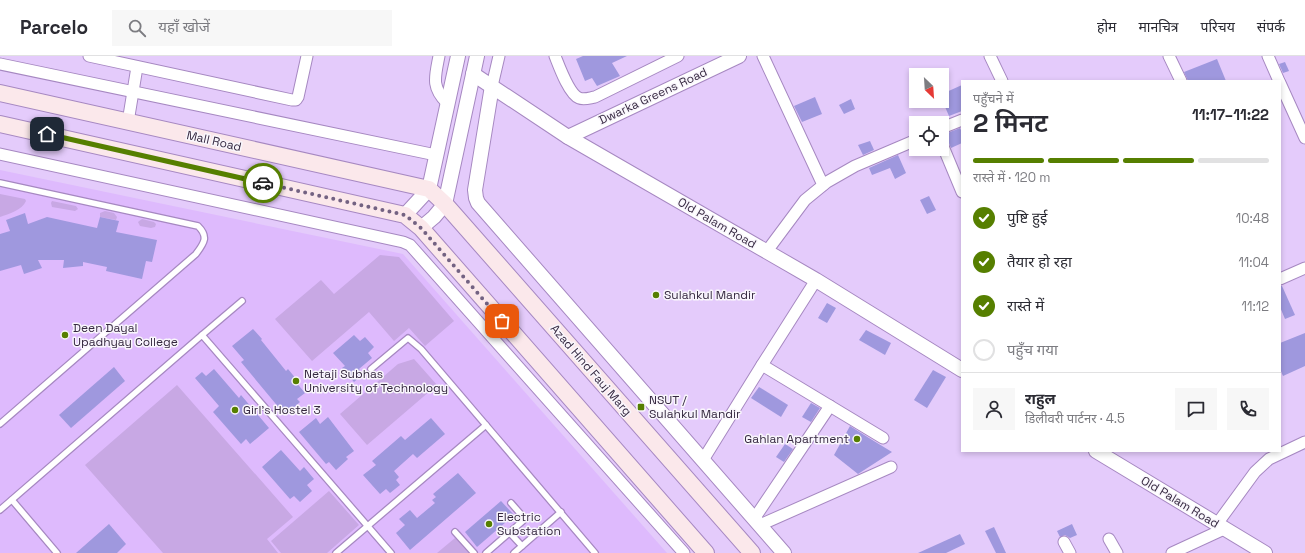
<!DOCTYPE html>
<html lang="hi">
<meta charset="utf-8">
<style>
body{margin:0;font-family:"Space Grotesk","Noto Sans Devanagari",sans-serif;background:#f7f7f7;color:#2b2b33;height:100vh;display:flex;flex-direction:column;font-size:15px;white-space:nowrap}
*{box-sizing:border-box;margin:0}
p{font-size:13px;color:#7c7c81}
.icon{flex:none;width:22px;height:22px;fill:none;stroke:currentColor;stroke-width:2;stroke-linecap:round;stroke-linejoin:round}
.map{position:relative;flex:1;overflow:hidden}
.details{position:absolute;left:961px;top:24px;width:320px;height:372px;display:flex;flex-direction:column;background:#fff;border-radius:0px;box-shadow:0 2px 6px #0003}
.details>*{flex:none}
.needle{width:26px;rotate:155deg}
.tools{position:absolute;left:909px;top:12px;display:grid;gap:8px}
.tools a{display:grid;place-items:center;width:40px;height:40px;border-radius:0px;background:#fff;box-shadow:0 2px 6px #0003;font-size:20px}
.pin{position:absolute;display:grid;place-items:center;width:34px;height:34px;color:#fff;margin:-17px;border-radius:8px;box-shadow:0 2px 6px #0006}
.courier{position:absolute;display:grid;place-items:center;width:40px;height:40px;margin:-20px;border:3px solid #567f00;border-radius:50%;background:#fff;color:#222;box-shadow:0 1px 5px #0007}
.head em{font-style:normal;font-weight:600}
.head div{display:flex;flex-direction:column-reverse}
.head{display:flex;align-items:center;justify-content:space-between;height:68px;padding:0 12px}
h1{font-size:26px;font-weight:600;line-height:30px}
.bar{display:grid;grid-template-columns:repeat(4,1fr);gap:6px 4px;align-content:center;height:48px;padding:0 12px}
.bar i{height:5px;border-radius:3px;background:#e1e1e2}
.bar .on{background:#567f00}
.bar p{grid-column:span 4}
.line{display:flex;align-items:center;gap:10px;padding:0 12px;border-top:1px solid #e1e1e2}
.line div{flex:1}
.round{display:grid;place-items:center;flex:none;width:42px;height:42px;border-radius:0px;background:#f7f7f7}
ol{padding:0 12px;list-style:none}
li{display:flex;align-items:center;gap:12px;height:44px}
li p{margin-inline-start:auto}
li .icon{padding:4px;border-radius:50%;background:#567f00;color:#fff;stroke-width:4}
li:last-child{color:#7c7c81}
li i{width:22px;height:22px;border:2px solid #e1e1e2;border-radius:50%}
header{display:flex;align-items:center;gap:24px;box-sizing:border-box;height:56px;padding:0 20px;background:#fff;border-bottom:1px solid #e1e1e2}
header strong{font-size:19px}
nav{display:flex;gap:22px;margin-inline-start:auto;font-size:14px}
.search{width:280px;height:36px;background:#f7f7f7;display:flex;align-items:center;gap:10px;box-sizing:border-box;padding:0 14px;border-radius:0px;color:#7c7c81;font-size:15px}
.map>svg:first-child{display:block}
.built{fill:#debafd}
.green{fill:#c8a8e4}
.building{fill:#9f98de}
.lines{fill:none;stroke-linecap:round;stroke-linejoin:round}
.service-casing{stroke:#a688c1;stroke-width:8}
.minor-casing{stroke:#a688c1;stroke-width:13}
.tertiary-casing{stroke:#a688c1;stroke-width:16}
.secondary-casing{stroke:#a688c1;stroke-width:18}
.service{stroke:#fff;stroke-width:5.5}
.minor{stroke:#fff;stroke-width:11}
.tertiary{stroke:#fff;stroke-width:14}
.secondary{stroke:#fbe8eb;stroke-width:16}
.done{stroke:#736282;stroke-width:4;stroke-dasharray:0 7.2}
.route{stroke:#567f00;stroke-width:5}
.poi-dot{fill:#567f00;stroke:#f9f6fc;stroke-width:1.5}
.labels{text-anchor:middle;dominant-baseline:central;stroke-width:3;stroke-linejoin:round;paint-order:stroke}
.street-label{font-size:12px;fill:#362941;stroke:#f9f6fc}
.poi-label{font-size:12px;fill:#362941;stroke:#f9f6fc;text-anchor:start}
</style>
<header>
<strong>Parcelo</strong>
<div class="search"><svg class="icon" aria-label="search" viewBox="0 0 24 24"><circle cx="10" cy="10" r="6"/><path d="M15 15l6 6"/></svg>यहाँ खोजें</div>
<nav><a>होम</a><a>मानचित्र</a><a>परिचय</a><a>संपर्क</a></nav>
</header>
<div class="map">
<svg width="1305" height="497" viewBox="0 0 1305 497">
<rect width="100%" height="100%" fill="#e4cbfb"/>
<!-- built -->
<path class="built" d="M 0,114 L 403,198 L 667,497 L 0,497 Z"/>
<!-- green -->
<g class="green">
<path d="M 0,138 L 25,143 L 26,145 C 22,154 9,158 0,161 Z"/>
<path d="M 52,145 L 76,150 L 78,153 L 75,155 L 52,151 L 51,147 Z"/>
<path d="M 105,155 L 114,157 L 117,161 L 116,164 L 100,161 L 100,157 Z"/>
<path d="M 142,163 L 154,166 L 156,168 L 155,171 L 151,172 L 140,170 L 138,166 Z"/>
<path d="M 380,199 L 399,201 L 454,265 L 425,290 L 409,272 L 394,285 L 369,256 L 312,305 L 275,263 L 321,224 L 334,238 Z"/>
<path d="M 414,303 L 437,329 L 367,389 L 340,358 L 398,308 Z"/>
<path d="M 177,329 L 293,461 L 267,483 L 278,497 L 163,497 L 85,409 Z"/>
<path d="M 329,435 L 359,469 L 327,497 L 281,497 L 271,485 Z"/>
<path d="M 455,482 L 469,497 L 437,497 Z"/>
</g>
<!-- building -->
<g class="building">
<path d="M 583,0 L 627,0 L 612,7 L 620,20 L 597,30 L 592,22 L 585,25 L 576,3 Z"/>
<path d="M 1217,3 L 1226,25 L 1188,25 L 1184,16 Z"/>
<path d="M 1285,6 L 1289,15 L 1283,17 L 1279,8 Z"/>
<path d="M 962,29 L 962,55 L 949,60 L 942,44 L 942,38 Z"/>
<path d="M 815,41 L 822,58 L 802,66 L 794,50 Z"/>
<path d="M 851,43 L 855,53 L 844,58 L 839,49 Z"/>
<path d="M 960,72 L 962,76 L 962,87 L 951,92 L 945,78 Z"/>
<path d="M 870,85 L 874,94 L 863,99 L 858,89 Z"/>
<path d="M 898,99 L 906,117 L 895,123 L 890,112 L 872,119 L 869,112 Z"/>
<path d="M 929,140 L 936,154 L 927,158 L 920,144 Z"/>
<path d="M 25,157 L 28,168 L 47,161 L 97,172 L 100,161 L 119,165 L 116,176 L 157,184 L 152,206 L 146,205 L 142,223 L 106,215 L 107,211 L 83,206 L 83,210 L 63,212 L 64,204 L 38,204 L 42,212 L 24,218 L 21,209 L 0,215 L 0,178 L 10,175 L 6,164 Z"/>
<path d="M 1280,230 L 1282,230 L 1295,259 L 1285,263 L 1280,251 Z"/>
<path d="M 827,247 L 836,252 L 827,267 L 818,262 Z"/>
<path d="M 253,273 L 262,283 L 261,284 L 286,315 L 288,313 L 297,324 L 295,325 L 305,337 L 297,343 L 300,346 L 285,359 L 241,306 L 244,304 L 232,290 Z"/>
<path d="M 866,274 L 891,287 L 885,299 L 859,284 Z"/>
<path d="M 1305,277 L 1305,310 L 1283,320 L 1280,313 L 1280,287 Z"/>
<path d="M 354,279 L 360,285 L 365,281 L 374,291 L 368,297 L 372,302 L 359,313 L 363,318 L 354,326 L 342,312 L 345,310 L 333,297 Z"/>
<path d="M 114,311 L 125,325 L 71,372 L 59,359 Z"/>
<path d="M 214,313 L 239,342 L 241,339 L 269,372 L 250,388 L 246,383 L 241,388 L 213,356 L 219,350 L 195,322 L 202,316 L 206,320 Z"/>
<path d="M 933,314 L 946,321 L 927,352 L 914,344 Z"/>
<path d="M 759,331 L 788,349 L 781,361 L 751,342 Z"/>
<path d="M 811,347 L 820,352 L 811,366 L 802,361 Z"/>
<path d="M 328,361 L 354,395 L 346,401 L 348,403 L 336,414 L 329,406 L 326,408 L 299,376 L 316,362 L 320,368 Z"/>
<path d="M 431,362 L 445,378 L 417,402 L 413,398 L 394,415 L 399,421 L 396,424 L 400,429 L 390,437 L 386,433 L 380,438 L 363,419 L 376,409 L 372,405 L 401,380 L 405,384 Z"/>
<path d="M 850,370 L 869,382 L 892,396 L 858,418 L 834,399 Z"/>
<path d="M 785,388 L 793,393 L 784,406 L 776,401 Z"/>
<path d="M 281,394 L 300,415 L 304,411 L 314,423 L 307,429 L 312,435 L 300,446 L 294,440 L 290,443 L 262,411 Z"/>
<path d="M 458,417 L 476,437 L 410,494 L 396,477 L 405,469 L 399,463 L 410,454 L 417,462 L 435,447 L 432,444 L 436,441 L 433,438 Z"/>
<path d="M 501,445 L 514,459 L 477,491 L 465,476 Z"/>
<path d="M 109,468 L 126,488 L 117,497 L 76,497 Z"/>
<path d="M 1072,468 L 1077,479 L 1070,482 L 1065,479 L 1060,481 L 1057,475 Z"/>
<path d="M 994,471 L 1006,497 L 996,497 L 985,475 Z"/>
<path d="M 960,478 L 965,488 L 946,497 L 918,497 Z"/>
</g>
<g class="lines">
<defs>
<g id="service">
<path d="M 0,127 L 198,170 C 209,181 204,187 196,198 L 0,368"/>
<path d="M 202,279 L 242,245"/>
<path d="M 371,313 L 408,282 L 421,293 L 595,497"/>
<path d="M 12,444 L 57,497"/>
<path d="M 0,454 L 202,279 L 391,497"/>
<path d="M 455,476 L 474,497"/>
<path d="M 510,477 L 522,490"/>
<path d="M 336,497 L 486,369"/>
<path d="M 486,497 L 525,463 L 511,447"/>
<path d="M 514,497 L 561,456"/>
</g>
<g id="minor">
<path d="M 89,0 L 292,44 L 296,44 L 298,41 L 307,0"/>
<path d="M 439,0 C 435,21 431,31 447,47"/>
<path d="M 555,0 C 559,10 569,38 579,42 C 584,44 589,42 595,41 L 678,0"/>
<path d="M 763,0 L 823,129"/>
<path d="M 990,0 L 1002,25"/>
<path d="M 1169,0 L 1181,25"/>
<path d="M 1268,0 L 1279,25"/>
<path d="M 0,8 L 436,99"/>
<path d="M 1280,27 L 1305,82"/>
<path d="M 492,30 L 499,0"/>
<path d="M 128,66 L 137,11"/>
<path d="M 942,72 L 962,64"/>
<path d="M 942,88 L 962,136"/>
<path d="M 0,98 L 403,186 L 410,189 L 684,497"/>
<path d="M 767,195 L 805,144 L 827,126 L 855,110 L 916,84"/>
<path d="M 1280,223 L 1305,212"/>
<path d="M 816,224 L 762,309 L 883,382"/>
<path d="M 703,404 L 762,309"/>
<path d="M 754,463 L 830,350"/>
<path d="M 1217,468 L 1255,416 L 1269,403 L 1305,386"/>
<path d="M 760,469 L 891,411"/>
<path d="M 1109,483 L 1117,497"/>
<path d="M 1064,486 L 1070,497"/>
<path d="M 1172,497 L 1224,473"/>
</g>
<g id="tertiary">
<path d="M 473,18 L 568,81 L 816,224 L 962,314"/>
<path d="M 492,30 L 475,134 L 476,142 L 478,147 L 784,497"/>
<path d="M 568,81 L 739,0"/>
<path d="M 405,159 L 429,133 L 458,0"/>
<path d="M 421,172 L 434,161 L 445,148 L 477,0"/>
<path d="M 1096,395 L 1265,497"/>
</g>
<g id="secondary">
<path d="M 0,37 L 429,133 L 445,148 L 752,497"/>
<path d="M 0,68 L 405,159 L 421,172 L 706,497"/>
</g>
</defs>
<!-- service casing -->
<use href="#service" class="service-casing"/>
<!-- minor casing -->
<use href="#minor" class="minor-casing"/>
<!-- tertiary casing -->
<use href="#tertiary" class="tertiary-casing"/>
<!-- secondary casing -->
<use href="#secondary" class="secondary-casing"/>
<!-- service -->
<use href="#service" class="service"/>
<!-- minor -->
<use href="#minor" class="minor"/>
<!-- tertiary -->
<use href="#tertiary" class="tertiary"/>
<!-- secondary -->
<use href="#secondary" class="secondary"/>
</g>
<g class="lines">
<!-- done -->
<path class="done" d="M 263,127 L 405,159 L 421,172 L 502,265"/>
<!-- route -->
<path class="route" d="M 47,78 L 263,127"/>
</g>
<!-- markers -->
<g class="poi-dot">
<circle cx="656" cy="239" r="4"/>
<circle cx="65" cy="279" r="4"/>
<circle cx="296" cy="325" r="4"/>
<rect x="637" y="347" width="8" height="8" rx="2"/>
<circle cx="235" cy="354" r="4"/>
<circle cx="857" cy="383" r="4"/>
<circle cx="489" cy="468" r="4"/>
</g>
<g class="labels">
<!-- street labels -->
<g class="street-label">
<text transform="translate(653 40) rotate(-25)">Dwarka Greens Road</text>
<text transform="translate(214 85) rotate(13)">Mall Road</text>
<text transform="translate(717 167) rotate(30)">Old Palam Road</text>
<text transform="translate(591 314) rotate(49)">Azad Hind Fauj Marg</text>
<text transform="translate(1180 446) rotate(31)">Old Palam Road</text>
</g>
<!-- poi labels -->
<g class="poi-label">
<text x="664" y="239">Sulahkul Mandir</text>
<text x="73" y="272">Deen Dayal<tspan x="73" dy="14">Upadhyay College</tspan></text>
<text x="304" y="318">Netaji Subhas<tspan x="304" dy="14">University of Technology</tspan></text>
<text x="649" y="344">NSUT /<tspan x="649" dy="14">Sulahkul Mandir</tspan></text>
<text x="243" y="354">Girl's Hostel 3</text>
<text x="849" y="383" text-anchor="end">Gahlan Apartment</text>
<text x="497" y="461">Electric<tspan x="497" dy="14">Substation</tspan></text>
</g>
</g>
</svg>
<div class="tools">
<a><svg class="needle" viewBox="-14 -14 28 28"><path d="M0-13l5 13h-10z" fill="#e53935"/><path d="M0 13l5-13h-10z" fill="#7c7c81"/></svg></a>
<a><svg class="icon" aria-label="locate" viewBox="0 0 24 24"><circle cx="12" cy="12" r="6"/><path d="M12 2v4M12 18v4M2 12h4M18 12h4"/></svg></a>
</div>
<div class="pin" style="left:502px;top:265px;background:#ea580c"><svg class="icon" aria-label="bag" viewBox="0 0 24 24"><path d="M5 8h14l-1 12H6zM9 8a3 3 0 0 1 6 0"/></svg></div>
<div class="pin" style="left:47px;top:78px;background:#1f2937"><svg class="icon" aria-label="home" viewBox="0 0 24 24"><path d="M3 11l9-7 9 7M6 9v11h12V9"/></svg></div>
<div class="courier" style="left:263px;top:127px"><svg class="icon" aria-label="car" viewBox="0 0 24 24"><path d="M5 17H2v-5l4-1 3-4h7l3 4 3 1v5h-3M9 17h6M6 11h13"/><circle cx="7" cy="17" r="2"/><circle cx="17" cy="17" r="2"/></svg></div>
<section class="details">
<div class="head"><div><h1>2 मिनट</h1><p>पहुँचने में</p></div><em>11:17–11:22</em></div>
<div class="bar"><i class="on"></i><i class="on"></i><i class="on"></i><i></i><p>रास्ते में · 120 m</p></div>
<ol>
<li><svg class="icon" aria-label="check" viewBox="0 0 24 24"><path d="M5 12l5 5 9-10"/></svg>पुष्टि हुई<p>10:48</p></li>
<li><svg class="icon" aria-label="check" viewBox="0 0 24 24"><path d="M5 12l5 5 9-10"/></svg>तैयार हो रहा<p>11:04</p></li>
<li><svg class="icon" aria-label="check" viewBox="0 0 24 24"><path d="M5 12l5 5 9-10"/></svg>रास्ते में<p>11:12</p></li>
<li><i></i>पहुँच गया</li>
</ol>
<div class="line" style="height:72px"><a class="round"><svg class="icon" aria-label="person" viewBox="0 0 24 24"><circle cx="12" cy="8" r="4"/><path d="M4 21q1-7 8-7t8 7"/></svg></a><div><b>राहुल</b><p>डिलीवरी पार्टनर · 4.5</p></div><a class="round"><svg class="icon" aria-label="chat" viewBox="0 0 24 24"><path d="M4 5h16v11H9l-5 4z"/></svg></a><a class="round"><svg class="icon" aria-label="phone" viewBox="0 0 24 24"><path d="M5 4h4l2 5-3 2q2 4 5 5l2-3 5 2v4C11 20 4 13 5 4z"/></svg></a></div>
</section>
</div>
